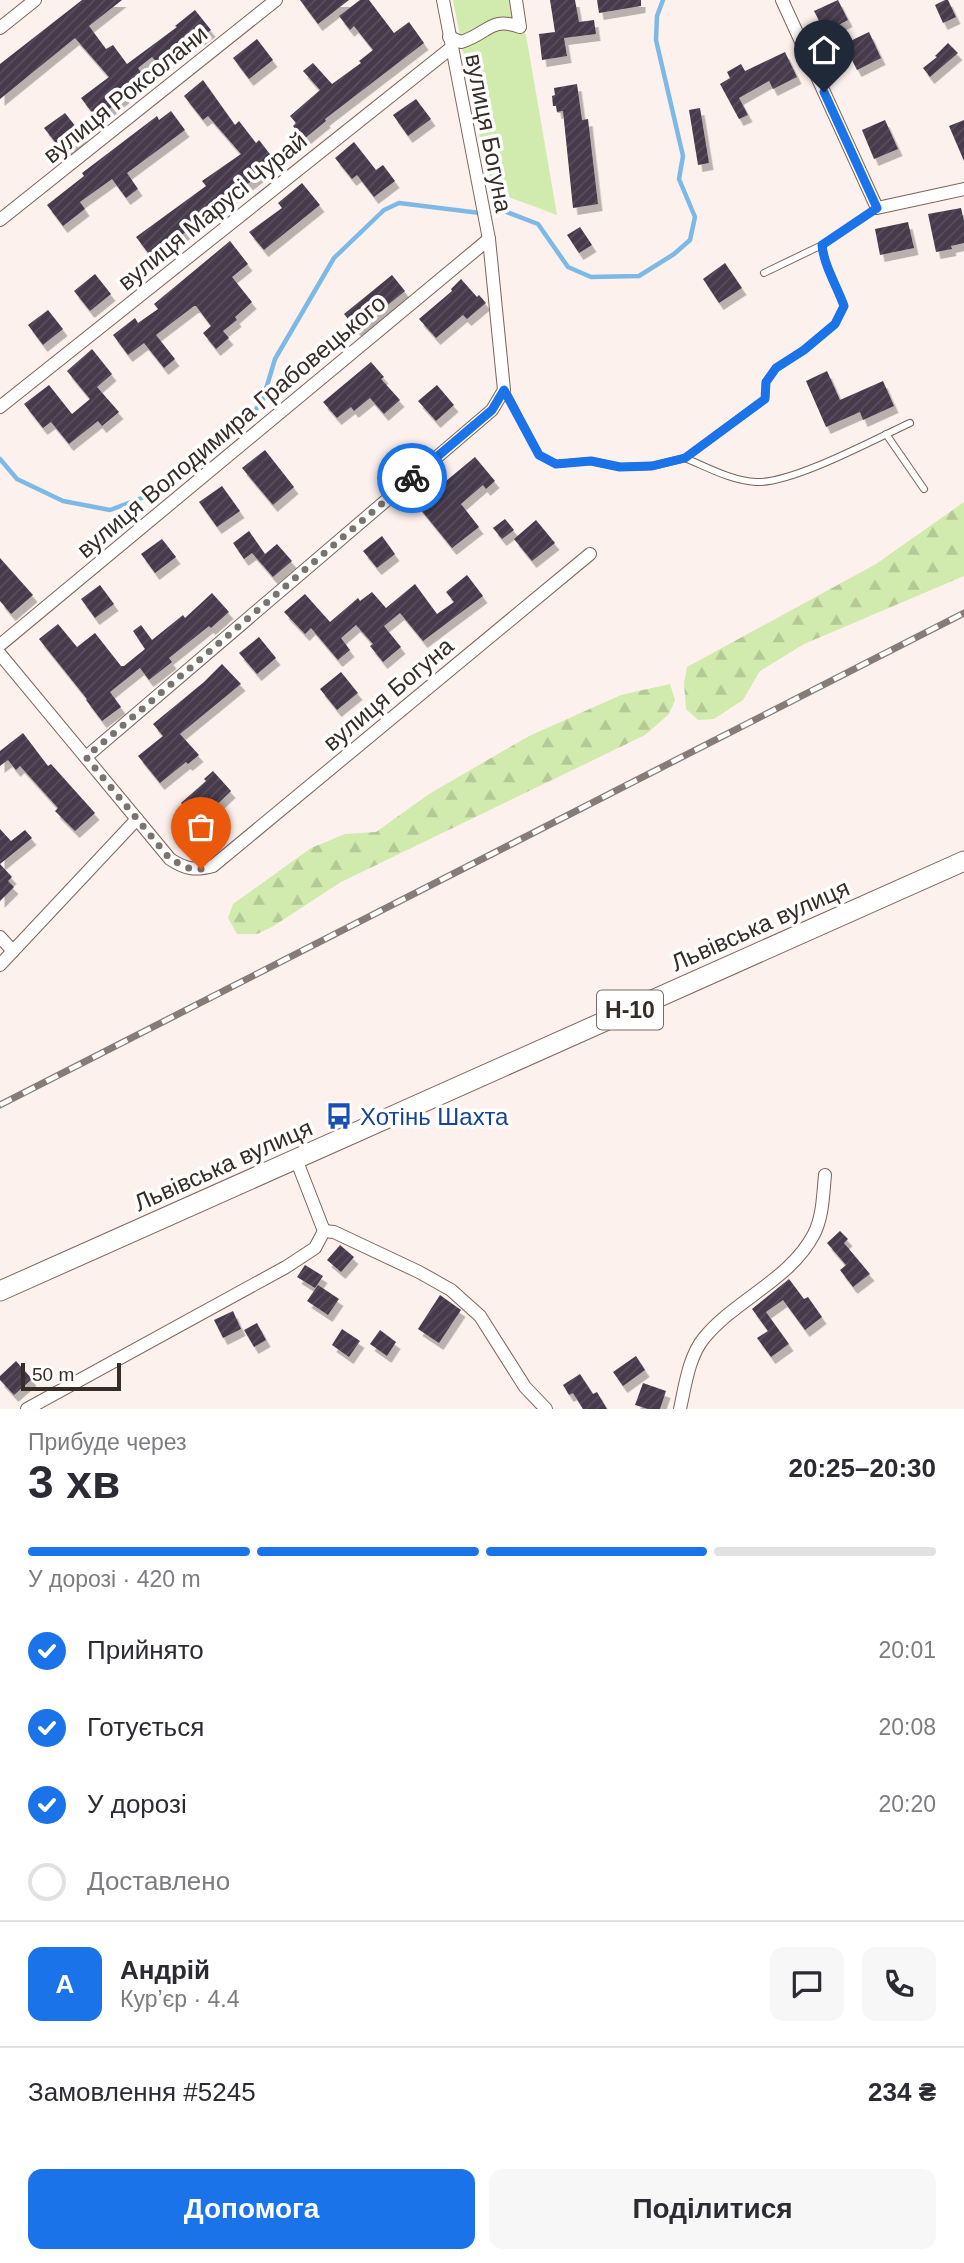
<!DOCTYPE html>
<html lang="uk">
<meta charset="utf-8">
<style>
body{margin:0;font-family:Helvetica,sans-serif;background:#f7f7f7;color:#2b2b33;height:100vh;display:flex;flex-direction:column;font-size:26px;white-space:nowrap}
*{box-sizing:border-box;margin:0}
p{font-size:23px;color:#7c7c81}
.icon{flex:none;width:38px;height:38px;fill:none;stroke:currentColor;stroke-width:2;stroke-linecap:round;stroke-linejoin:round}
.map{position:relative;height:1409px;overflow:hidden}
.sheet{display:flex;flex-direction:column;background:#fff;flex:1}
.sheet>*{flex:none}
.scale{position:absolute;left:21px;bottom:18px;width:100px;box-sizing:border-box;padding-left:7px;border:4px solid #372d28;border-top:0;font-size:19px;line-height:24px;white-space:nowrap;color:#372d28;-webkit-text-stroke:5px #fff;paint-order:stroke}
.pin{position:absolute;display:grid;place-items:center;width:60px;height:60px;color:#fff;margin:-72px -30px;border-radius:50% 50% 50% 0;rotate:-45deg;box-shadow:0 0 7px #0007}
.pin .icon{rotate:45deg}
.courier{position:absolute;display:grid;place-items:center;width:70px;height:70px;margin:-35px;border:5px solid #1a73e8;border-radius:50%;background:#fff;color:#222;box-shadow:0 2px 9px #0007}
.overview em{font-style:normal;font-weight:700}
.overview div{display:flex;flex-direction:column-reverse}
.overview{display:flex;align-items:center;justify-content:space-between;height:119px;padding:0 28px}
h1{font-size:46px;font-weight:700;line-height:52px}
.bar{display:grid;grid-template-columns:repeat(4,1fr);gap:10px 7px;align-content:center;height:84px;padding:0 28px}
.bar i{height:9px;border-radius:5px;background:#e1e1e2}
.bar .selected{background:#1a73e8}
.bar p{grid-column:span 4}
.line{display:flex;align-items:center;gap:18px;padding:0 28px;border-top:2px solid #e1e1e2}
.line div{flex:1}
.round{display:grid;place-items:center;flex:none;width:74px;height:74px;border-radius:14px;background:#f7f7f7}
ol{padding:0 28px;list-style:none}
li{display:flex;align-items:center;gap:21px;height:77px}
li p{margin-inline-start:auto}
li .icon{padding:7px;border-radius:50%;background:#1a73e8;color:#fff;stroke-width:4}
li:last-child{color:#7c7c81}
li i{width:38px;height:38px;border:4px solid #e1e1e2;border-radius:50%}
.primary-button{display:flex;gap:14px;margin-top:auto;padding:14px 28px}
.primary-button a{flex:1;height:80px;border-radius:14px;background:#1a73e8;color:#fff;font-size:28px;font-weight:700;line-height:80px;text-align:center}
.primary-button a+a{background:#f7f7f7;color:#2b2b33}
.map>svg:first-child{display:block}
.forest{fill:url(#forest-firs)}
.garden{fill:#d1eaad}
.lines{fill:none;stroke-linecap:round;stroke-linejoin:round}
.stream{stroke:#7db9e6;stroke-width:4.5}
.building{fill:url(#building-hatch);filter:url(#shadow)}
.lane-casing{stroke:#7c645b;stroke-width:8}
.street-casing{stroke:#7c645b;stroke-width:14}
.primary-casing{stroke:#7c645b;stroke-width:21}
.lane{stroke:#fff;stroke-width:6}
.street{stroke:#fff;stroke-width:12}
.primary{stroke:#fff;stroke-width:19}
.rail-casing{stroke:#867b77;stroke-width:7}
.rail{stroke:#fff;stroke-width:4.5;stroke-dasharray:13;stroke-linecap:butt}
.done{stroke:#7c726d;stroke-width:7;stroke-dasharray:0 12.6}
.route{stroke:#1a73e8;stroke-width:9}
.labels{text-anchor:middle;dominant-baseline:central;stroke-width:7;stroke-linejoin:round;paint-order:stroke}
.shield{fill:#fff;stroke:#736c68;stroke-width:2}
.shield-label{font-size:23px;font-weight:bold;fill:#372d28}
.street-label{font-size:24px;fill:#372d28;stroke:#fff}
.transit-label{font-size:24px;fill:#164399;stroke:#fff;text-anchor:start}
</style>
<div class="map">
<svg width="964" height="1409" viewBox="0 0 964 1409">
<defs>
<pattern id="forest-firs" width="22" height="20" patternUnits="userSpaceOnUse" patternTransform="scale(1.75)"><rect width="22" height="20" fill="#d1eaad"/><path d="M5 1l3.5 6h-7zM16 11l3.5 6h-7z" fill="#b4c995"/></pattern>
<pattern id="building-hatch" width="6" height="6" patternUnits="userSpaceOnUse" patternTransform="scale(1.75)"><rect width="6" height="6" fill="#473a4c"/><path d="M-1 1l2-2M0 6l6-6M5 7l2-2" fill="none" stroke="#5a4e5d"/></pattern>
<filter id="shadow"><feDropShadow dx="4.5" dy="7" stdDeviation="0" flood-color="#0004"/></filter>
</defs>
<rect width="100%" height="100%" fill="#fdf1ed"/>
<!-- forest -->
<g class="forest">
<path d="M 964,502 L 964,576 L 804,644 L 760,671 L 743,700 L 714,719 L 698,720 L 686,709 L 684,683 L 687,667 L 876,564 Z"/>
<path d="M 670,684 L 675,700 L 669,714 L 645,735 L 341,882 L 272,927 L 257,934 L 237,934 L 228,918 L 233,904 L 311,848 L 345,834 L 376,832 L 429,794 L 529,736 L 621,695 Z"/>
</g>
<!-- garden -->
<path class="garden" d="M 453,0 L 509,0 L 511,14 L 526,35 L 557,215 L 490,190 Z"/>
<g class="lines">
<!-- stream -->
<g class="stream">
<path d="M 504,211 L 538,224 L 568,267 L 591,277 L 639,276 L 674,254 L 690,240 L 695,217 L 679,179 L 683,156 L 656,40 L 657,16 L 663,0"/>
<path d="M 0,459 L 17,479 L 63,501 L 110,510 L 147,496 L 244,427 L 263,399 L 275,359 L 334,258 L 384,210 L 399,203 L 480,213"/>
</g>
</g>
<!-- building -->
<g class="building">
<path d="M 82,0 L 122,0 L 89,26 L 106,49 L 113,45 L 127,64 L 177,27 L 175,26 L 195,10 L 211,30 L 161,67 L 152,57 L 138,68 L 146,79 L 97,119 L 81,98 L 109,77 L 75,38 L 0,99 L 0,64 Z"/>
<path d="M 300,0 L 349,0 L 318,24 Z"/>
<path d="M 360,0 L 369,0 L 394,33 L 409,22 L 424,43 L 325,119 L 326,121 L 304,139 L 293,126 L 296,123 L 290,116 L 320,90 L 303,71 L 313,63 L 332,84 L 361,63 L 359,61 L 373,50 L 354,26 L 350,30 L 339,16 Z"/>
<path d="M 550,0 L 575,0 L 579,22 L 594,20 L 596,34 L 564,38 L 567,56 L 542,60 L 539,34 L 555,32 Z"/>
<path d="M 597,0 L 641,0 L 641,6 L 599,13 Z"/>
<path d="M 838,0 L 848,20 L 825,32 L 814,11 Z"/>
<path d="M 945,0 L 948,0 L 956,17 L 943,23 L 935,5 Z"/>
<path d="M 869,32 L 881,58 L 857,70 L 844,44 Z"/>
<path d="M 257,39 L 273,60 L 249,79 L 233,58 Z"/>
<path d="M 948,43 L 958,53 L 930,77 L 923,68 L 937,57 L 935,56 Z"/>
<path d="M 785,52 L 797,77 L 773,89 L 769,81 L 739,98 L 748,115 L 739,119 L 720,84 L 730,78 L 727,72 L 741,64 L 745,71 Z"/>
<path d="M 203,80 L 235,125 L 239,121 L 256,143 L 259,140 L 276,162 L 152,258 L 136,237 L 206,186 L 202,181 L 241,154 L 208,116 L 203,120 L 184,96 Z"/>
<path d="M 577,84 L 582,120 L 588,119 L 598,204 L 573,208 L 563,111 L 557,112 L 556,106 L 553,106 L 552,96 L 555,95 L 554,88 Z"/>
<path d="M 416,99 L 431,119 L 408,136 L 393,115 Z"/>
<path d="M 700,108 L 709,163 L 698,165 L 689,110 Z"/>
<path d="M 171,111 L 185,130 L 127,173 L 138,189 L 126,198 L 112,179 L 80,202 L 85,209 L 63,226 L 47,205 L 84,176 L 82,173 L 157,116 L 159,120 Z"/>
<path d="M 65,113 L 84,137 L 63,152 L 44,128 Z"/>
<path d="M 885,120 L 898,149 L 874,159 L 862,130 Z"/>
<path d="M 964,120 L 964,161 L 949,126 Z"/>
<path d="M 354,142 L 376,170 L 383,165 L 395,181 L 374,197 L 357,175 L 352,179 L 335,158 Z"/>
<path d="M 302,183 L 320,205 L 264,250 L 249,232 L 282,208 L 278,203 Z"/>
<path d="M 961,208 L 964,221 L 964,243 L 951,246 L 952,249 L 936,252 L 928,214 Z"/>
<path d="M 908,222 L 914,248 L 880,255 L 875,229 Z"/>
<path d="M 580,227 L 592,245 L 579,253 L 567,235 Z"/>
<path d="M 230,241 L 248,264 L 232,277 L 252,302 L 235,317 L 237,320 L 223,331 L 229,338 L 216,349 L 203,333 L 211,326 L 196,306 L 194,306 L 156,335 L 175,359 L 164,368 L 144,343 L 128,355 L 113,335 L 135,318 L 138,323 L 158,309 L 154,304 Z"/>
<path d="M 725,263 L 742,288 L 719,303 L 703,279 Z"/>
<path d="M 95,274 L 111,294 L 90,311 L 74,291 Z"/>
<path d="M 392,275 L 405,291 L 357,330 L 344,314 Z"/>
<path d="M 461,279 L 477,297 L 479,295 L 486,303 L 467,319 L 463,315 L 436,338 L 419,319 L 452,291 L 451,289 Z"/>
<path d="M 48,310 L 63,329 L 43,345 L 28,325 Z"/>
<path d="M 92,349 L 112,374 L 97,387 L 119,412 L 102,426 L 98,421 L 69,444 L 51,422 L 43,428 L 24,404 L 49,385 L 72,414 L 90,399 L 67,371 Z"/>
<path d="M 371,362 L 384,377 L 381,379 L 400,400 L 384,414 L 370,398 L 354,411 L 351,407 L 337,418 L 323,402 Z"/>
<path d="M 827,371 L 840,400 L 883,381 L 894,406 L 863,420 L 860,412 L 826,427 L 806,381 Z"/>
<path d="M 437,385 L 454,405 L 436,421 L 418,401 Z"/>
<path d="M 265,450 L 294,487 L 273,505 L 242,468 Z"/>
<path d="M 475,457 L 495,481 L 486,489 L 483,485 L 461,504 L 479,527 L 452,548 L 417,505 Z"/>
<path d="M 222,486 L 240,511 L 217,527 L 199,502 Z"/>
<path d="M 505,519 L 514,530 L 502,539 L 493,528 Z"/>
<path d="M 536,520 L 555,543 L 532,561 L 514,539 Z"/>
<path d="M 249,531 L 265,554 L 277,544 L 292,561 L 273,577 L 252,553 L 244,559 L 233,543 Z"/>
<path d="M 382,536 L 395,554 L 377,568 L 363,551 Z"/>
<path d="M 162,539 L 176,557 L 155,573 L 141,554 Z"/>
<path d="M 0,558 L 33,595 L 11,614 L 0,601 Z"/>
<path d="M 467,575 L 483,596 L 423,641 L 400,613 L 384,626 L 401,647 L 383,662 L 370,646 L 373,644 L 356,625 L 341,638 L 350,650 L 338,660 L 311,628 L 305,634 L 284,612 L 305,594 L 330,622 L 358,598 L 360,601 L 372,592 L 386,608 L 415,584 L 437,614 L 454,602 L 446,592 Z"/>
<path d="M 100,585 L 114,604 L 95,618 L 81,599 Z"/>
<path d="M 212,593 L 229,612 L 211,628 L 209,626 L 169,658 L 172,662 L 149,680 L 140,668 L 110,692 L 121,707 L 102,721 L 86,700 L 87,699 L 39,639 L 58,624 L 77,647 L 95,633 L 121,666 L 124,666 L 145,649 L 133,631 L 141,625 L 152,640 L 183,615 L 185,618 Z"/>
<path d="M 259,637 L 276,658 L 257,674 L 239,653 Z"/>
<path d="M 222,664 L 241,684 L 180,734 L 199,755 L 188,764 L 186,762 L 160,783 L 138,756 L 163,736 L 153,724 L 204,682 Z"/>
<path d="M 341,672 L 358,693 L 337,710 L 320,689 Z"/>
<path d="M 23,733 L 48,766 L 51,764 L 95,813 L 75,831 L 55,811 L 58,808 L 20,766 L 16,770 L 8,760 L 0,766 L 0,751 Z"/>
<path d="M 213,771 L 231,791 L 198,823 L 181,803 L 206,781 L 204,779 Z"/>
<path d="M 0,829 L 11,841 L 25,830 L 32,838 L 0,864 L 12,877 L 8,881 L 14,887 L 0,901 Z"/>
<path d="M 840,1231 L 848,1239 L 844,1243 L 870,1274 L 853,1287 L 840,1270 L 846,1265 L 827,1243 Z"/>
<path d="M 340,1245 L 354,1257 L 341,1272 L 327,1260 Z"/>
<path d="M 305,1265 L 323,1276 L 315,1288 L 297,1277 Z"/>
<path d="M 789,1279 L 804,1299 L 808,1297 L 822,1317 L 805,1330 L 783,1300 L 766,1312 L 789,1344 L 771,1357 L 757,1338 L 768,1331 L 752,1309 Z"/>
<path d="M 318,1285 L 339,1299 L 328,1315 L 307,1301 Z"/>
<path d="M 440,1295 L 461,1310 L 439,1343 L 418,1329 Z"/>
<path d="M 233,1311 L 241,1329 L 223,1338 L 214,1320 Z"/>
<path d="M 257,1323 L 266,1340 L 254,1347 L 244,1330 Z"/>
<path d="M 342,1329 L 360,1341 L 349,1357 L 332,1345 Z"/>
<path d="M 380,1330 L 396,1342 L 387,1356 L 370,1344 Z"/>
<path d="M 636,1356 L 645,1370 L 623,1386 L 613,1372 Z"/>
<path d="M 16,1361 L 32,1379 L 14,1395 L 0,1380 L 0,1376 Z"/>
<path d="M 580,1374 L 593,1394 L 597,1392 L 607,1409 L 583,1409 L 573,1393 L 569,1395 L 563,1385 Z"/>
<path d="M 643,1383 L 666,1391 L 660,1409 L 648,1409 L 635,1405 Z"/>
</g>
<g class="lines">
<defs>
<g id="lane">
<path d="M 764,273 L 822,245"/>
<path d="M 505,390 L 539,455 L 556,464 L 591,461 L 620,467 L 652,466 L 685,458 L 765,399 L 766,382 L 776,368 L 804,350 L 835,324 L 844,306 C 837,286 824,266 822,245 L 877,208"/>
<path d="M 886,434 L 924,489"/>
<path d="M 685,458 C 707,467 732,481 756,482 C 792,484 875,439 910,423"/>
</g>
<g id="street">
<path d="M 782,0 L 877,208 L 964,189"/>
<path d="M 0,28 L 35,0"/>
<path d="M 449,37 L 461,42 C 488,34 490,16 520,27 L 516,0"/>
<path d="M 0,220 L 276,0"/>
<path d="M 0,407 L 451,48"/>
<path d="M 0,645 L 489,239"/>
<path d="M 0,654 L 170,859 C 185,869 195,871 213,866 L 590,554"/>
<path d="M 86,757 L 492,410 L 504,390 L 489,239 L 443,0"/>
<path d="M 0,937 L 13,951"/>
<path d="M 0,965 L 137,819"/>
<path d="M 324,1231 L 334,1232 L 419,1272 L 451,1290 L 480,1316 L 525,1387 L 546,1409"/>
<path d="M 27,1409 L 286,1267 L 315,1248 L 324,1231 L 296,1159"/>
<path d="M 680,1409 C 685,1386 689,1356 704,1338 C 736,1299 790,1280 814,1234 C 823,1216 823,1195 825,1175"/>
</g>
<path id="primary" d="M 0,1291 L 964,861"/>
</defs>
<!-- lane casing -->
<use href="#lane" class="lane-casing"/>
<!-- street casing -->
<use href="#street" class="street-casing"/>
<!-- primary casing -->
<use href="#primary" class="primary-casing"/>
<!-- lane -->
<use href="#lane" class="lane"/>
<!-- street -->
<use href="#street" class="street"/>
<!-- primary -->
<use href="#primary" class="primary"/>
<defs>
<path id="rail" d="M 0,1105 L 964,613"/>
</defs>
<!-- rail casing -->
<use href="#rail" class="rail-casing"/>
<!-- rail -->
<use href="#rail" class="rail"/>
</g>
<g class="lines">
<!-- done -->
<path class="done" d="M 201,869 L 191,869 L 170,859 L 86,757 L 412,478"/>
<!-- route -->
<path class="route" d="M 412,478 L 492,410 L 504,390 L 539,455 L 556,464 L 591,461 L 620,467 L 652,466 L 685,458 L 765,399 L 766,382 L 776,368 L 804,350 L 835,324 L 844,306 C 837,286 824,266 822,245 L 877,208 L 824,92"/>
</g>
<!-- icons -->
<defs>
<symbol id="bus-bare" viewBox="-9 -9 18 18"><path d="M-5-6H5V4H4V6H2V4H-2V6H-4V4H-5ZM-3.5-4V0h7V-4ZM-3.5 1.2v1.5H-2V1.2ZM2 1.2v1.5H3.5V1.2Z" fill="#1a4fb4" stroke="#fff" stroke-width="2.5" paint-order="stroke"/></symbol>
</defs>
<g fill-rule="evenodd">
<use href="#bus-bare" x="320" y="1097" width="38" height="38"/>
</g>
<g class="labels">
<!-- shield labels -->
<rect class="shield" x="597" y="990.5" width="66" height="39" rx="5"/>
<g class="shield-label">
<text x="630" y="1010">Н-10</text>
</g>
<!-- street labels -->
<g class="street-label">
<text transform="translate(125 94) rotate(-39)">вулиця Роксолани</text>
<text transform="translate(489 133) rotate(79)">вулиця Богуна</text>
<text transform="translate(212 211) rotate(-39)">вулиця Марусі Чурай</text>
<text transform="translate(231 426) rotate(-40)">вулиця Володимира Грабовецького</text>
<text transform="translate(388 694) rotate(-40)">вулиця Богуна</text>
<text transform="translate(760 925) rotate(-24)">Львівська вулиця</text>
<text transform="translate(223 1165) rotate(-24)">Львівська вулиця</text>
</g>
<!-- transit labels -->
<g class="transit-label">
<text x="360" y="1116">Хотінь Шахта</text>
</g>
</g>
</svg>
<div class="scale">50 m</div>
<div class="pin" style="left:201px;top:869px;background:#ea580c"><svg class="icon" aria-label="bag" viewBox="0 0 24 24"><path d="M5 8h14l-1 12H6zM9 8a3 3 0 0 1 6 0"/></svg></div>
<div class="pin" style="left:824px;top:92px;background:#1f2937"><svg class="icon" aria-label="home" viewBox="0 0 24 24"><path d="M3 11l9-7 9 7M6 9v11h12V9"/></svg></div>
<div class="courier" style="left:412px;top:478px"><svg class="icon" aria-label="bike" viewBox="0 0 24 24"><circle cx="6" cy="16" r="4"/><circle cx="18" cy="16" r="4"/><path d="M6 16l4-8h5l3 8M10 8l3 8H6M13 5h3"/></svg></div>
</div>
<section class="sheet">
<div class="overview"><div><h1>3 хв</h1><p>Прибуде через</p></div><em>20:25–20:30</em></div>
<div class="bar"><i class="selected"></i><i class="selected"></i><i class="selected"></i><i></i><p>У дорозі · 420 m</p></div>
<ol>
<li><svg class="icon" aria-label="check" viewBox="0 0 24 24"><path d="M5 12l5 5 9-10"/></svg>Прийнято<p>20:01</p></li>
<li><svg class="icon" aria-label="check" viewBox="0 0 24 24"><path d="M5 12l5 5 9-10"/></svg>Готується<p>20:08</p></li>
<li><svg class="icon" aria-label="check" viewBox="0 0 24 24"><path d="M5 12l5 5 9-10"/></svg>У дорозі<p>20:20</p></li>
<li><i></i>Доставлено</li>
</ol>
<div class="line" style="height:126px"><b class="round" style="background:#1a73e8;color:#fff">А</b><div><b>Андрій</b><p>Кур’єр · 4.4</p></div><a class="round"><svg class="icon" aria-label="chat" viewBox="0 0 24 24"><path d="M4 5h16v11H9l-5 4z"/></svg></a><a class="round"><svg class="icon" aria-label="phone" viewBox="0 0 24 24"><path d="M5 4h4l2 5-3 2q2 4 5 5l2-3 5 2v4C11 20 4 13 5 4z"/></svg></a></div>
<div class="line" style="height:91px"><div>Замовлення #5245</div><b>234 ₴</b></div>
<div class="primary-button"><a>Допомога</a><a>Поділитися</a></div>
</section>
